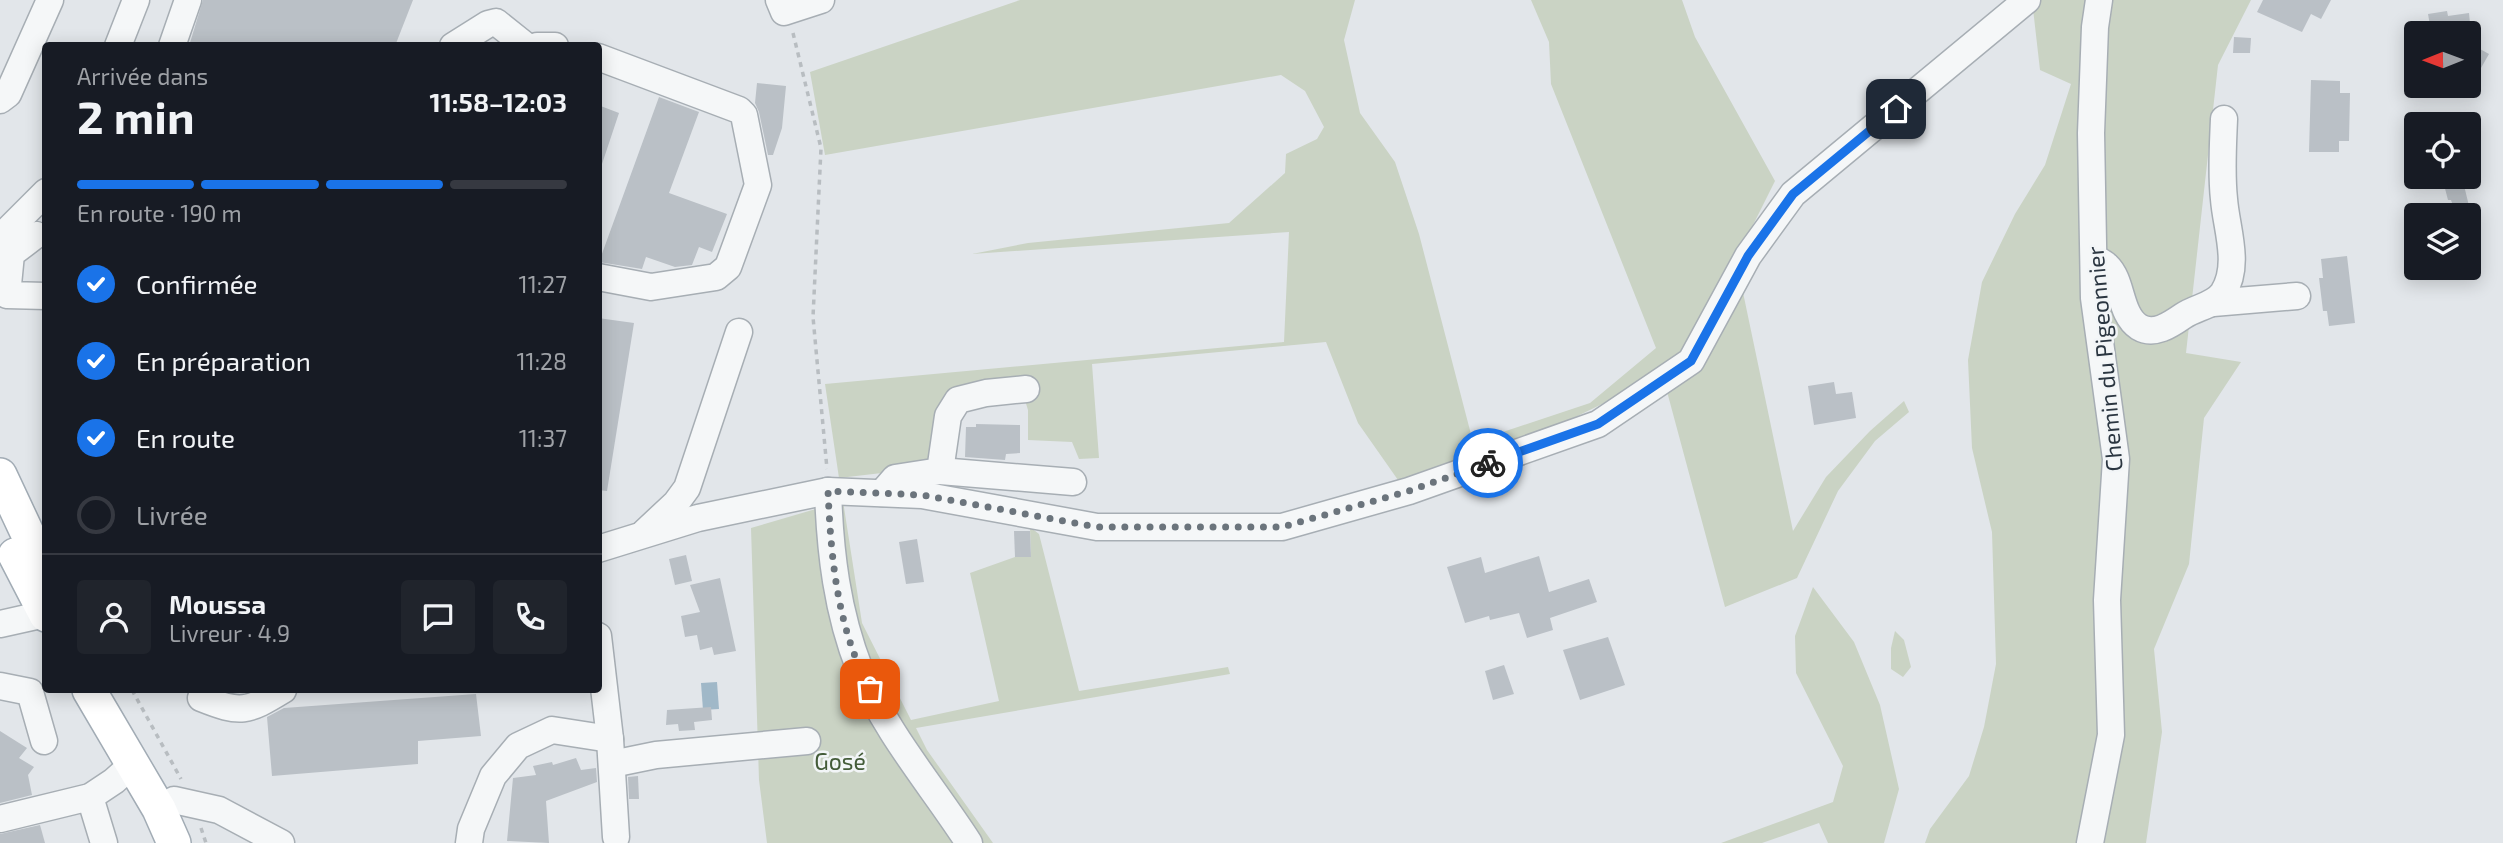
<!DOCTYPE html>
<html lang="fr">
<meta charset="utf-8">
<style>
body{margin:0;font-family:"Exo 2",sans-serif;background:#20242c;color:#f1f3f6;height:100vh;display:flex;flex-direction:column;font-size:26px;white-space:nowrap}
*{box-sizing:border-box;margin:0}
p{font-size:23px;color:#9ea1a6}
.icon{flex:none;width:38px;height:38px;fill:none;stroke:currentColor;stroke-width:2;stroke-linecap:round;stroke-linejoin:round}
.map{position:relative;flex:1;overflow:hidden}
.panel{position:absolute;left:42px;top:42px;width:560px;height:651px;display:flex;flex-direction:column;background:#171b24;border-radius:7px;box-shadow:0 4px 18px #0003}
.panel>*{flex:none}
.needle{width:46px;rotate:269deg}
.fabs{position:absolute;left:2404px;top:21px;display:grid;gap:14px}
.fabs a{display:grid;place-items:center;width:77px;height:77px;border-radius:7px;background:#171b24;box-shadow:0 4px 18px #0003;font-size:35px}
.pin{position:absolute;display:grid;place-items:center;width:60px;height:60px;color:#fff;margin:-30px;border-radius:14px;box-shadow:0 4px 10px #0006}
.courier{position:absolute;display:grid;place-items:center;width:70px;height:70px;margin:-35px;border:5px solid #1a73e8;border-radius:50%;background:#fff;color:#222;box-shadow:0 2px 9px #0007}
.headline em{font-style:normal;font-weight:700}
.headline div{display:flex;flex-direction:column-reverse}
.headline{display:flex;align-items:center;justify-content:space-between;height:119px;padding:0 35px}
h1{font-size:46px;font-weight:700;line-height:52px}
.bar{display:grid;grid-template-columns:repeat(4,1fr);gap:10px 7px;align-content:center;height:84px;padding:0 35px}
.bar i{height:9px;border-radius:5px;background:#363941}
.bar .on{background:#1a73e8}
.bar p{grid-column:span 4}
.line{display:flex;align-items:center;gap:18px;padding:0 35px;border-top:2px solid #363941}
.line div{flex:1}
.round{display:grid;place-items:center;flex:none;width:74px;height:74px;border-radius:7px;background:#20242c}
ol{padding:0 35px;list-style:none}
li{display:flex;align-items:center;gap:21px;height:77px}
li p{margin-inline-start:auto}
li .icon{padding:7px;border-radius:50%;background:#1a73e8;color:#fff;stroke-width:4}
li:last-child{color:#9ea1a6}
li i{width:38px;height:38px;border:4px solid #363941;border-radius:50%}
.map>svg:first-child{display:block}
.green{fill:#cad3c4}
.water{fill:#a0b8c8}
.building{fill:#bac0c6}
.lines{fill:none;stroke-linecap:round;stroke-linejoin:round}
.minor-casing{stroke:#a7aeb4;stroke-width:29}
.major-casing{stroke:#a2acb5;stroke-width:36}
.path{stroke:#b8bdc1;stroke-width:3.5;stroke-dasharray:5 5;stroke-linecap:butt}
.minor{stroke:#f5f7f8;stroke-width:26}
.major{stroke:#fff;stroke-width:33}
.done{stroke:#6b747c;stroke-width:7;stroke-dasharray:0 12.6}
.route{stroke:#1a73e8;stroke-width:9}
.labels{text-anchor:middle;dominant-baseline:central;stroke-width:5;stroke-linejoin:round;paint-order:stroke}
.street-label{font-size:23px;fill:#2b3641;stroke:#f2f5f7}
.park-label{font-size:23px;fill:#445c39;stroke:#f2f5f7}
</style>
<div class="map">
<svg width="2503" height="843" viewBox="0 0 2503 843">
<rect width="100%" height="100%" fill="#e2e6ea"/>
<!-- green -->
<g class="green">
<path d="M 1020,0 L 1355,0 L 1344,40 L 1360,113 L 1395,162 L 1419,234 L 1473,442 L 1590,403 L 1656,348 L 1551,84 L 1549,42 L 1531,0 L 1682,0 L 1695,37 L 1775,181 L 1736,259 L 1793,531 L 1826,477 L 1870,431 L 1904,401 L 1909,412 L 1875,441 L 1838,491 L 1797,578 L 1725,607 L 1662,373 C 1580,417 1489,461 1398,480 L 1358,423 L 1326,342 L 1092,364 L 1099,458 L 1079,459 L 1072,442 L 1028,440 L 1028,410 L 1020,384 L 971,384 L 935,454 L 916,469 L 839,478 L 825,384 L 1284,342 L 1289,232 L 972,254 L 1028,243 L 1229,223 L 1285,173 L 1286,154 L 1317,139 L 1324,127 L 1305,91 L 1281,75 L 825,155 L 810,72 Z"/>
<path d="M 2032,0 L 2251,0 L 2218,65 L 2186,353 L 2241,362 L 2204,418 L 2189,564 L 2154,649 L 2162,732 L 2146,843 L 1925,843 L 1930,829 L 1969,776 L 1984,727 L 1996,664 L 1992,532 L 1972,448 L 1968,360 L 1982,282 L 2015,214 L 2045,165 L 2071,84 L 2040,70 Z"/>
<path d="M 843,501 L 862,623 L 911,720 L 999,701 L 970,573 L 1015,557 L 1031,557 L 1030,527 L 1039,534 L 1079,691 L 1228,667 L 1230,674 L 916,728 L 927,750 L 993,843 L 767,843 L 759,780 L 751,528 Z"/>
<path d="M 1813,587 L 1854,642 L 1880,705 L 1899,789 L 1884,843 L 1828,843 L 1819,823 L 1762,843 L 1721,843 L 1833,802 L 1843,766 L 1796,673 L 1795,636 Z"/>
<path d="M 1895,631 L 1904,640 L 1911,667 L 1903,677 L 1891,669 L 1891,648 Z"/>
</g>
<!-- water -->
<path class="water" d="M 717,682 L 719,709 L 703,710 L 701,683 Z"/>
<!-- building -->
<g class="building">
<path d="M 203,0 L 413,0 L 395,46 L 189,46 Z"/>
<path d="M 2263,0 L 2331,0 L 2321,19 L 2311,14 L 2302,32 L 2257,12 Z"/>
<path d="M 2447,11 L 2448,16 L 2469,13 L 2471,33 L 2442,33 L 2441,29 L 2431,31 L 2428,14 Z"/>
<path d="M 2234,37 L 2251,38 L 2250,53 L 2233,53 Z"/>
<path d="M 2469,43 L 2489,54 L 2469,89 Z"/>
<path d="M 2311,80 L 2340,81 L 2340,93 L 2350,93 L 2349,141 L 2339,141 L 2339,152 L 2309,152 Z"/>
<path d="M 757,83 L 786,86 L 782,128 L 773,155 L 768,155 L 759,112 L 755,103 Z"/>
<path d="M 659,97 L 699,112 L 669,193 L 727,214 L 712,252 L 699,247 L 692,265 L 675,267 L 646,257 L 642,269 L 599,262 Z"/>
<path d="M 598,105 L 619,113 L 601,167 L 598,166 Z"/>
<path d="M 2442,177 L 2462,177 L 2469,206 L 2454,209 L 2451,200 L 2448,200 Z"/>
<path d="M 2347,256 L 2355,323 L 2329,326 L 2327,311 L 2323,311 L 2319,278 L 2323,278 L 2321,259 Z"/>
<path d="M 598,318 L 634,323 L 607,491 L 598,490 Z"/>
<path d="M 1834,382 L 1836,394 L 1852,392 L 1856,418 L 1814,425 L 1808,386 Z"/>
<path d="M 976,424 L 1020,425 L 1020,453 L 1006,454 L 1005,460 L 965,457 L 966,427 L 976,427 Z"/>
<path d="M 1014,531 L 1030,531 L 1031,557 L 1015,557 Z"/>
<path d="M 917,539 L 924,582 L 906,584 L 899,542 Z"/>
<path d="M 686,555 L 692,581 L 675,585 L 669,559 Z"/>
<path d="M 1539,556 L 1549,592 L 1589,579 L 1597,602 L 1550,618 L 1553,630 L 1527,638 L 1519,613 L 1490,620 L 1489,616 L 1465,623 L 1447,567 L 1481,557 L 1485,573 Z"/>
<path d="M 720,578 L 736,651 L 714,655 L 712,647 L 700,650 L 697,635 L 685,637 L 681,616 L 700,612 L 690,585 Z"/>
<path d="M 1608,637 L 1625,685 L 1580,700 L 1563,650 Z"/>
<path d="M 1504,665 L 1514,694 L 1493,700 L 1485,671 Z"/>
<path d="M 476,694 L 481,736 L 418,741 L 418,764 L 272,776 L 267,717 L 284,708 Z"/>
<path d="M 711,707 L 712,720 L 694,722 L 695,730 L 679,731 L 678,724 L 666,725 L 667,710 Z"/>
<path d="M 0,731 L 27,748 L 19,758 L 34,767 L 28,775 L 32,795 L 0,803 Z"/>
<path d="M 576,758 L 581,770 L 596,768 L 597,782 L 546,801 L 549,843 L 507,841 L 513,778 L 536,775 L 533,766 L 552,762 L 553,765 Z"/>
<path d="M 638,776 L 639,799 L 629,799 L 628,777 Z"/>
<path d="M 40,825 L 45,843 L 0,843 L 0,834 Z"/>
</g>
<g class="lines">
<defs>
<g id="minor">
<path d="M 779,0 L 784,12 L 821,0"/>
<path d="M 118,46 L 136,0"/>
<path d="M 172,46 L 188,0"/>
<path d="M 453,46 L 488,24 L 496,22 L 526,46"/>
<path d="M 537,46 L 555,46"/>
<path d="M 598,57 L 739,110 L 744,115 L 758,185 L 728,267 L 716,277 L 651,287 L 598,277"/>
<path d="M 0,100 L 8,94 L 50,0"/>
<path d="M 36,235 L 11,254 L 7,295 L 46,296"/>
<path d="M 0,238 L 46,192"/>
<path d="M 2094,258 C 2098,260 2104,263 2107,266 C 2123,281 2119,314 2139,327 C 2154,336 2170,325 2183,316 C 2196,307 2214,306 2223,293 C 2241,265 2226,228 2224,199 C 2221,172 2223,145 2224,119"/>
<path d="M 2213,303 L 2297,296"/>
<path d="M 940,471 L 1073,482"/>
<path d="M 828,491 C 830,552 837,612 860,670 C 885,732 933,787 969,843"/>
<path d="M 882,493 L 895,478 L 940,471 L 948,416 L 958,400 L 986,393 L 1026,389"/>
<path d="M 645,532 L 676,503 L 687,488 L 739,332"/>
<path d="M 598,549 L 698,518 L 828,491 L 922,495 L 1097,527 L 1282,527 L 1409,491 L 1598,424 L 1691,361 L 1748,256 L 1793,194 L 2027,0"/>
<path d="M 0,624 L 45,614"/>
<path d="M 598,636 L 610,739 L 616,837"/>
<path d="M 0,686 L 30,692 L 44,741"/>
<path d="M 201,698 C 241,714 247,712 283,690"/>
<path d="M 612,764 L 656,755 L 807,741"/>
<path d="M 90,797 L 104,843"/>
<path d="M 174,800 L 219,810 L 281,843"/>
<path d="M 0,819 L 90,797 L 114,781 L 133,764"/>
<path d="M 469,843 L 471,829 L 493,776 L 518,746 L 552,730 L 610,739"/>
<path d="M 2090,843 L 2111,735 L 2107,600 L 2116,459 L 2094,298 L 2091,133 L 2095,27 L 2099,0"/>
</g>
<g id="major">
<path d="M 0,475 L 46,573"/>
<path d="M 15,555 L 46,615"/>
<path d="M 89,690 L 159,809 L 174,843"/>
</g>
</defs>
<!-- minor casing -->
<use href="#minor" class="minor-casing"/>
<!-- major casing -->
<use href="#major" class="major-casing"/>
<!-- path -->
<g class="path">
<path d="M 793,33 L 821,148 L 813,317 L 827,469"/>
<path d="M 132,690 L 181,779"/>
<path d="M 201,828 L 206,843"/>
</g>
<!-- minor -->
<use href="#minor" class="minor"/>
<!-- major -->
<use href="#major" class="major"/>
</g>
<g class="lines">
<!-- done -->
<path class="done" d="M 870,689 C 837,628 831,558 828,491 L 922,495 L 1097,527 L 1282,527 L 1409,491 L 1488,463"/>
<!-- route -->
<path class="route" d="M 1488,463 L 1598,424 L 1691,361 L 1748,256 L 1793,194 L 1896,109"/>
</g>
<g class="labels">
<!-- street labels -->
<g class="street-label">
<text transform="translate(2104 359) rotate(-95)">Chemin du Pigeonnier</text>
</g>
<!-- park labels -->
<g class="park-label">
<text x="840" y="761">Gosé</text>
</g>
</g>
</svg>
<div class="fabs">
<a><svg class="needle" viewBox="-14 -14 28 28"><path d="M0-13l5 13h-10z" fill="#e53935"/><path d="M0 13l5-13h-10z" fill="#9ea1a6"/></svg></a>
<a><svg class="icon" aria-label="locate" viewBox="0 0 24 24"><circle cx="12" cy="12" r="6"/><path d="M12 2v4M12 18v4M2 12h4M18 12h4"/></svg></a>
<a><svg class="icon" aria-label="layers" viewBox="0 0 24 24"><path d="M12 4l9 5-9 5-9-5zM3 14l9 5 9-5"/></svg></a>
</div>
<div class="pin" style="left:870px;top:689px;background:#ea580c"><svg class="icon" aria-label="bag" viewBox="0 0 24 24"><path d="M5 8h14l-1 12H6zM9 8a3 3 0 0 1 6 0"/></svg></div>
<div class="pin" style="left:1896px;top:109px;background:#1f2937"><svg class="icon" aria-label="home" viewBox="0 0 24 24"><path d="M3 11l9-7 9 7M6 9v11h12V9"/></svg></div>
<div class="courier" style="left:1488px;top:463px"><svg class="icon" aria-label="bike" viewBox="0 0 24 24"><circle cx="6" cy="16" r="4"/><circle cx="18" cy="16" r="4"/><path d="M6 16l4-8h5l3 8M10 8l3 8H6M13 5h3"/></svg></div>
<section class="panel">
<div class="headline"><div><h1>2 min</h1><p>Arrivée dans</p></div><em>11:58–12:03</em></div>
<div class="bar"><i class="on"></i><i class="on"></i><i class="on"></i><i></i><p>En route · 190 m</p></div>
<ol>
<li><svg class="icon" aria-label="check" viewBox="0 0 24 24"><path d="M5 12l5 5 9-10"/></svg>Confirmée<p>11:27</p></li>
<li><svg class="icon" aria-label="check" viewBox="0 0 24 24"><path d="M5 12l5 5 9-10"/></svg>En préparation<p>11:28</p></li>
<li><svg class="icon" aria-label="check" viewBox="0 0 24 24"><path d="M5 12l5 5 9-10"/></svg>En route<p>11:37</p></li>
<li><i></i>Livrée</li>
</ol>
<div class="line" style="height:126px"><a class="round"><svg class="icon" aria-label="person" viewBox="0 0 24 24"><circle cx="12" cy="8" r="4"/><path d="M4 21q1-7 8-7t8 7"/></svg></a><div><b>Moussa</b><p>Livreur · 4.9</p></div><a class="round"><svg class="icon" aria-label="chat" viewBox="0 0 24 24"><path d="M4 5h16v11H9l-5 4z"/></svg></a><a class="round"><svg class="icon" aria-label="phone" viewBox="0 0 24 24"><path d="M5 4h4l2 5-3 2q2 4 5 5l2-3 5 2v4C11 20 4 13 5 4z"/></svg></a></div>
</section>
</div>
